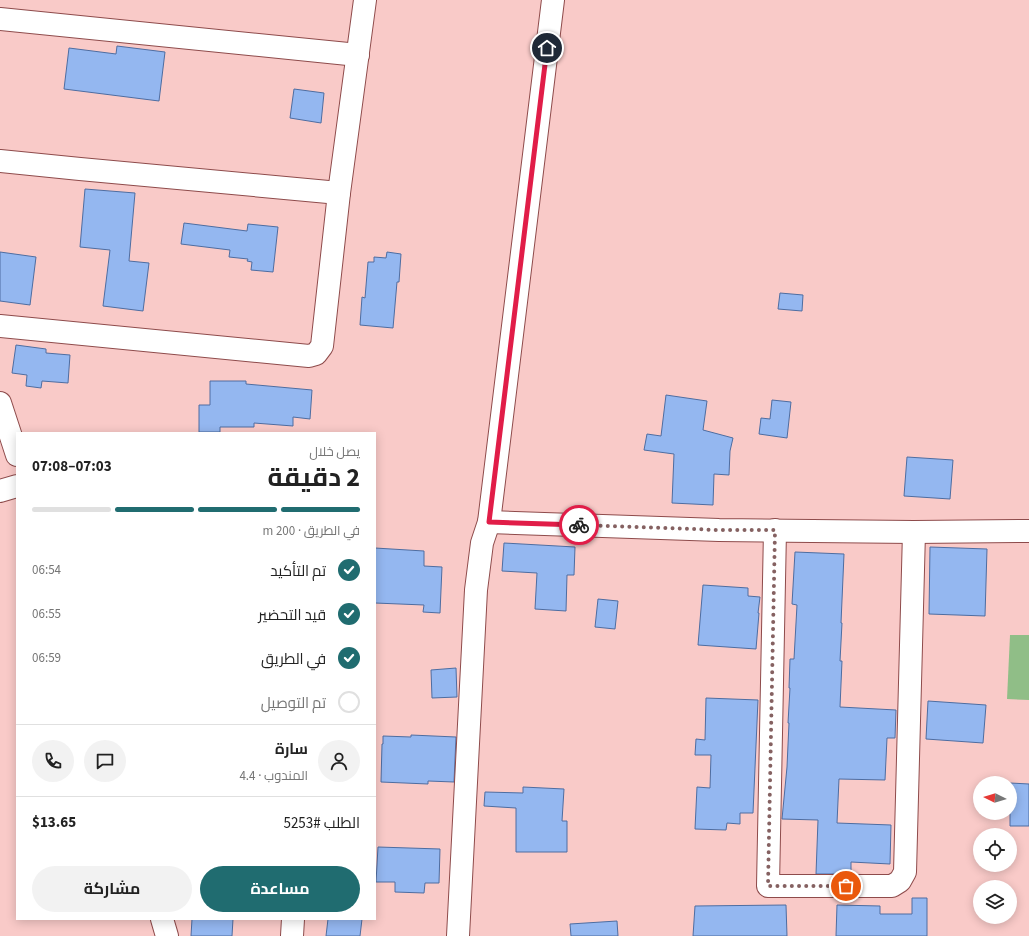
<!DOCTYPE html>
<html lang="ar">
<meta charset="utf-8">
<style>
body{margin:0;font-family:"Source Sans 3",Cairo,sans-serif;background:#f2f2f2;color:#222;direction:rtl;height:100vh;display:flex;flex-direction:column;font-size:15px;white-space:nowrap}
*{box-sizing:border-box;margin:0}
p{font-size:13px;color:#767676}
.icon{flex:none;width:22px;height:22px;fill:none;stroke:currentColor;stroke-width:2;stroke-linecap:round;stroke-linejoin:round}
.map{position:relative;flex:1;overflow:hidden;direction:ltr}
.side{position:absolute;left:16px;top:432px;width:360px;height:488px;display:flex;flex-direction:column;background:#fff;border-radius:0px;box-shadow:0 2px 10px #0003;direction:rtl}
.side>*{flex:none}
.needle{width:26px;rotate:275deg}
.fabs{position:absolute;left:973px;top:776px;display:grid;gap:8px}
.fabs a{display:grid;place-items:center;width:44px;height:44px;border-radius:50%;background:#fff;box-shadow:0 2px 10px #0003;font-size:20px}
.pin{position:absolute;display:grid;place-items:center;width:34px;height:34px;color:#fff;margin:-17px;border:2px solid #fff;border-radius:50%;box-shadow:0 1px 4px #0007}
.courier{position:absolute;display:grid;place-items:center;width:40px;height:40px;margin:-20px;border:3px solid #e11d48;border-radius:50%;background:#fff;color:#222;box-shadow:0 1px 5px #0007}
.headline em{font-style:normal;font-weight:700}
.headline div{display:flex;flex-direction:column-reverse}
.headline{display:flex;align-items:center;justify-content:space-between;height:68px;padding:0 16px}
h1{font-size:26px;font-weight:700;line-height:30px}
.bar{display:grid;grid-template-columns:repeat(4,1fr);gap:6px 4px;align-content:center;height:48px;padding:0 16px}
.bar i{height:5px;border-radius:3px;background:#e0e0e0}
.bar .selected{background:#206c70}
.bar p{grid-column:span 4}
.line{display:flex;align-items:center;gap:10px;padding:0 16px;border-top:1px solid #e0e0e0}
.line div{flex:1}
.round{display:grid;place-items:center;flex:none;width:42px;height:42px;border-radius:21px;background:#f2f2f2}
ol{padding:0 16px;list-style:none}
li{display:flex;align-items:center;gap:12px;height:44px}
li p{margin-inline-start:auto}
li .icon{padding:4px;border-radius:50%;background:#206c70;color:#fff;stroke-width:4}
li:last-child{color:#767676}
li i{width:22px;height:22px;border:2px solid #e0e0e0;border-radius:50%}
.action{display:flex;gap:8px;margin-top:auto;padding:8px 16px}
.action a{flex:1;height:46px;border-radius:24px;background:#206c70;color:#fff;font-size:16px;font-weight:700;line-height:46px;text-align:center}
.action a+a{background:#f2f2f2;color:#222}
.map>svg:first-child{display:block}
.pitch{fill:#90be87}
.building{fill:#94b7f0;stroke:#4e6da1}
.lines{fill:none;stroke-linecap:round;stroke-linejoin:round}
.minor-casing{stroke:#8e4b4b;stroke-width:24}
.minor{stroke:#fff;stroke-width:22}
.done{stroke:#856161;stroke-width:4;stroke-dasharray:0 7.2}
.route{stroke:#e11d48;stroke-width:5}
</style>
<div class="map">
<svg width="1029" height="936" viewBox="0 0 1029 936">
<rect width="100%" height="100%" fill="#f9cac8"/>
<!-- pitch -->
<path class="pitch" d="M 1010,635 L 1029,635 L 1029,700 L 1007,699 Z"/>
<!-- building -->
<g class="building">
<path d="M 117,46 L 165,52 L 159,101 L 64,89 L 69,48 L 116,54 Z"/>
<path d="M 294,89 L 324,93 L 321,123 L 290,118 Z"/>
<path d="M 85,189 L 135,193 L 129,261 L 149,263 L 143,311 L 103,306 L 110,250 L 80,247 Z"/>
<path d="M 184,223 L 247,231 L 248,224 L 278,227 L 273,272 L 251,270 L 252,262 L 247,261 L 248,259 L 229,257 L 230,250 L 181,244 Z"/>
<path d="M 0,252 L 36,257 L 30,305 L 0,301 Z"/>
<path d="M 387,252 L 401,254 L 399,282 L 397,282 L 393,328 L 360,325 L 362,297 L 365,298 L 368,262 L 374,262 L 374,257 L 386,258 Z"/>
<path d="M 780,293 L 803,295 L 802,311 L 778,309 Z"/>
<path d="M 16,345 L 46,349 L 46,353 L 70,355 L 68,383 L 42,381 L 41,388 L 26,386 L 27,375 L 12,373 Z"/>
<path d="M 210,381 L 246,381 L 246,384 L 312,390 L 310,419 L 293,417 L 293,426 L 254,423 L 254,427 L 220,427 L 220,432 L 199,432 L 199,405 L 210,405 Z"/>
<path d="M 666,395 L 707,401 L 703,430 L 733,438 L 730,451 L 729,475 L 714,474 L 713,505 L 672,503 L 674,454 L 644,450 L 647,434 L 661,436 Z"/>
<path d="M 772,400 L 791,402 L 787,438 L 759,434 L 761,418 L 770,419 Z"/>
<path d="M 907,457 L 953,460 L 950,499 L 904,496 Z"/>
<path d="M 504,543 L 575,547 L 574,575 L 567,575 L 566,611 L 535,609 L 537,573 L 502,571 Z"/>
<path d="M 930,547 L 987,549 L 985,616 L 929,614 Z"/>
<path d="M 375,548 L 424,551 L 424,566 L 442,567 L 440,613 L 423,612 L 424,605 L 375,603 Z"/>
<path d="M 795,552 L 844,554 L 841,623 L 842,623 L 840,661 L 842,661 L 840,707 L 896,710 L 895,738 L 887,738 L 885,780 L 839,779 L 837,823 L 891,825 L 890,864 L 851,862 L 851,874 L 816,874 L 818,820 L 782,819 L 787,767 L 789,723 L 788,723 L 790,688 L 789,688 L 790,659 L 794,659 L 797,605 L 792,604 Z"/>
<path d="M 703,585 L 748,588 L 748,596 L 760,597 L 758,613 L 759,613 L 756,649 L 698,645 Z"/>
<path d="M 598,599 L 618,601 L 615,629 L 595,627 Z"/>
<path d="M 456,668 L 457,697 L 432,698 L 431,670 Z"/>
<path d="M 706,698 L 758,700 L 753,813 L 740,813 L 740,824 L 727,823 L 726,830 L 695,829 L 697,787 L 710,788 L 711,755 L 695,755 L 696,739 L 705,740 Z"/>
<path d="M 928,701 L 986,705 L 983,743 L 926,739 Z"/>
<path d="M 411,735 L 456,737 L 454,782 L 428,781 L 428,784 L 381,782 L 382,744 L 383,744 L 383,736 L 411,737 Z"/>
<path d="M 1010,783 L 1029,784 L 1029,826 L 1010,826 Z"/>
<path d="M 523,787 L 564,789 L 562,821 L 567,821 L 567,852 L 516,852 L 516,808 L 484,806 L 485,792 L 523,793 Z"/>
<path d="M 378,847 L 440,849 L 439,883 L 425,883 L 424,893 L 395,892 L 395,882 L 376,882 Z"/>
<path d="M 912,898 L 927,898 L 927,936 L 836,936 L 837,905 L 880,906 L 880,914 L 912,914 Z"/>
<path d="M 786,905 L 787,936 L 693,936 L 695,906 Z"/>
<path d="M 192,919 L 233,919 L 232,936 L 191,936 Z"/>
<path d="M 328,919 L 362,919 L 360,936 L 326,936 Z"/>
<path d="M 617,921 L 618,936 L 571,936 L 570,924 Z"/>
</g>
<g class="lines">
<defs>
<g id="minor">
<path d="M 0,19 L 358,55"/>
<path d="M 0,161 L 80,169 L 339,193"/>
<path d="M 0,326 L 309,356 L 316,354 L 322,346 L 339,193 L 365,0"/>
<path d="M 0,403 L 17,455"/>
<path d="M 0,491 L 17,486"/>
<path d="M 489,522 L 719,530 L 914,532 L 1029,531"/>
<path d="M 775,530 L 768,886 L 892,886 L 900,881 L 905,872 L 914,532"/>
<path d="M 162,919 L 167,936"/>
<path d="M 292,936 L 293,919"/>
<path d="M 458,936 L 476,590 L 482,543 L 489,522 L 553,0"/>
</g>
</defs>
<!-- minor casing -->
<use href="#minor" class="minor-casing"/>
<!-- minor -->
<use href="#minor" class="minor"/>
</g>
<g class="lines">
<!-- done -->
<path class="done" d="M 579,525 L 719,530 L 775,530 L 768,886 L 846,886"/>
<!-- route -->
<path class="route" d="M 547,48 L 489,522 L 579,525"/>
</g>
</svg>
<div class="fabs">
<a><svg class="needle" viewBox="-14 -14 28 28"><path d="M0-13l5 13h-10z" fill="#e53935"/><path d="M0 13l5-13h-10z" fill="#767676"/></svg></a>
<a><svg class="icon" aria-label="locate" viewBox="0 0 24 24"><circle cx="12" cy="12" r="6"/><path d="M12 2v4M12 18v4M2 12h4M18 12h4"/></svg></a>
<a><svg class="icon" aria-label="layers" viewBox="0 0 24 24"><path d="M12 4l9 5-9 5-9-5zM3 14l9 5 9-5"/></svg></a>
</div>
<div class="pin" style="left:846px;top:886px;background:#ea580c"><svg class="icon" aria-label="bag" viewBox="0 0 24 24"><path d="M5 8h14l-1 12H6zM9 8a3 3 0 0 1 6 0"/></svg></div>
<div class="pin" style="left:547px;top:48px;background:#1f2937"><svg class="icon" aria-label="home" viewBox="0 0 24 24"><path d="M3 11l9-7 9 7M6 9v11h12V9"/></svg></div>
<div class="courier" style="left:579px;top:525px"><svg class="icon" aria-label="bike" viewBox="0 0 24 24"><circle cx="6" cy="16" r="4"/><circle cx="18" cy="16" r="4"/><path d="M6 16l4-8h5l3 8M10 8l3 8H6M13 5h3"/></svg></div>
<section class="side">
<div class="headline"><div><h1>2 دقيقة</h1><p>يصل خلال</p></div><em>07:03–07:08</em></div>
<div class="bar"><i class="selected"></i><i class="selected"></i><i class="selected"></i><i></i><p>في الطريق · 200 m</p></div>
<ol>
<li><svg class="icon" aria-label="check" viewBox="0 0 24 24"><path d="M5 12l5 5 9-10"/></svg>تم التأكيد<p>06:54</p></li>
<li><svg class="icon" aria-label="check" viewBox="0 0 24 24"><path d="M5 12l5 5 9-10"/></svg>قيد التحضير<p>06:55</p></li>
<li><svg class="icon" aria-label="check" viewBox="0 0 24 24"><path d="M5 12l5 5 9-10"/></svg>في الطريق<p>06:59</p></li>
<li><i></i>تم التوصيل</li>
</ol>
<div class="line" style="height:72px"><a class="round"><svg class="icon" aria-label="person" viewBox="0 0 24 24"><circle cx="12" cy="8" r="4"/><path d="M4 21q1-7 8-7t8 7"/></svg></a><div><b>سارة</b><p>المندوب · 4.4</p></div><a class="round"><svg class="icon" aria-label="chat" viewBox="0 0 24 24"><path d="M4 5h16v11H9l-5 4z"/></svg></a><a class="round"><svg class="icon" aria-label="phone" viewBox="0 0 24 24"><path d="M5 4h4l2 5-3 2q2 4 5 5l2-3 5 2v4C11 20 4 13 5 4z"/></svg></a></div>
<div class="line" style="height:52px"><div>الطلب #5253</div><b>$13.65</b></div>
<div class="action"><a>مساعدة</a><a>مشاركة</a></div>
</section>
</div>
